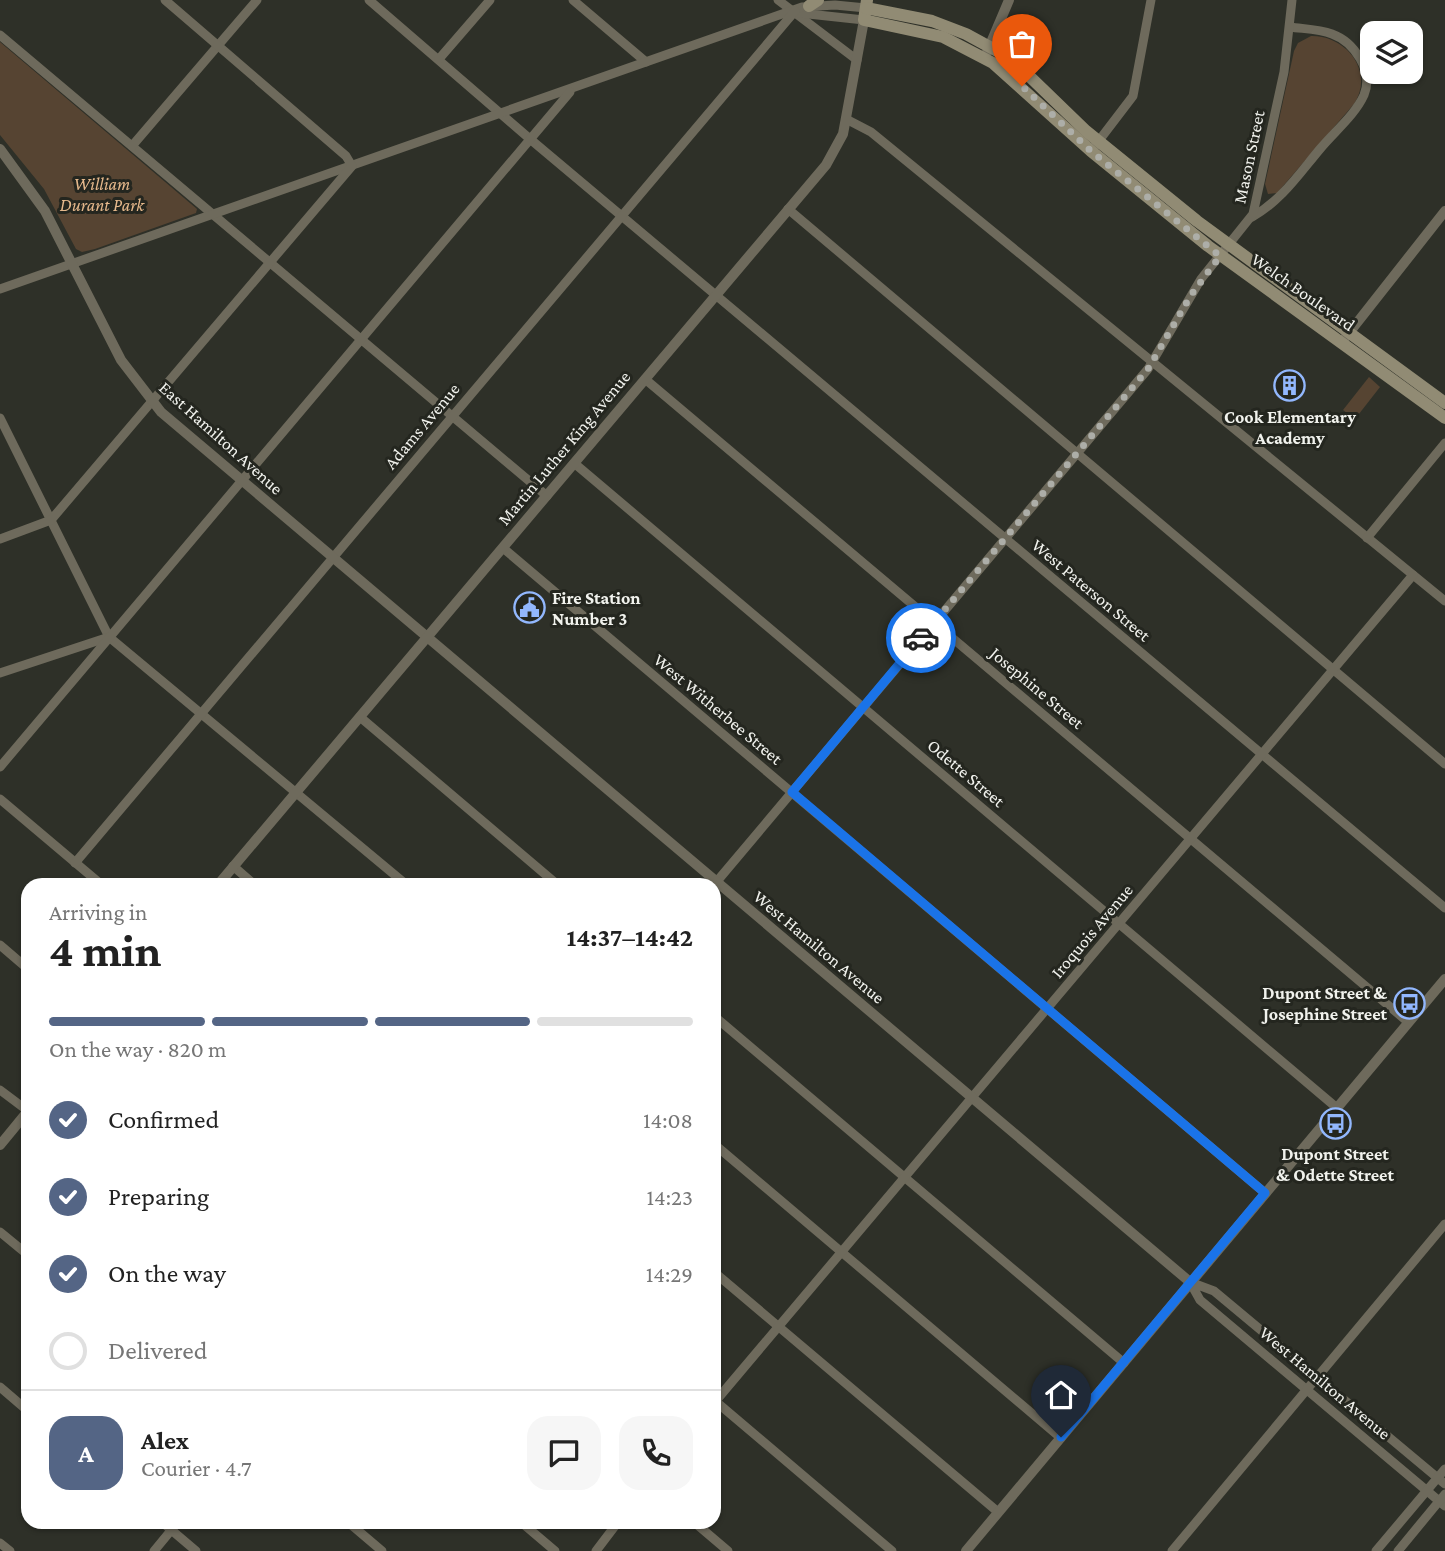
<!DOCTYPE html>
<meta charset="utf-8">
<style>
body{margin:0;font-family:"Crimson Pro",serif;background:#f6f6f6;color:#222;height:100vh;display:flex;flex-direction:column;font-size:26px;white-space:nowrap}
*{box-sizing:border-box;margin:0}
p{font-size:23px;color:#767676}
.icon{flex:none;width:38px;height:38px;fill:none;stroke:currentColor;stroke-width:2;stroke-linecap:round;stroke-linejoin:round}
.map{position:relative;flex:1;overflow:hidden}
.side{position:absolute;left:21px;top:878px;width:700px;height:651px;display:flex;flex-direction:column;background:#fff;border-radius:21px;box-shadow:0 2px 5px #0004}
.side>*{flex:none}
.tools{position:absolute;left:1360px;top:21px;display:grid;gap:14px}
.tools a{display:grid;place-items:center;width:63px;height:63px;border-radius:14px;background:#fff;box-shadow:0 2px 5px #0004;font-size:35px}
.pin{position:absolute;display:grid;place-items:center;width:60px;height:60px;color:#fff;margin:-72px -30px;border-radius:50% 50% 50% 0;rotate:-45deg;box-shadow:0 0 7px #0007}
.pin .icon{rotate:45deg}
.courier{position:absolute;display:grid;place-items:center;width:70px;height:70px;margin:-35px;border:5px solid #1a73e8;border-radius:50%;background:#fff;color:#222;box-shadow:0 2px 9px #0007}
.overview em{font-style:normal;font-weight:700}
.overview div{display:flex;flex-direction:column-reverse}
.overview{display:flex;align-items:center;justify-content:space-between;height:119px;padding:0 28px}
h1{font-size:46px;font-weight:700;line-height:52px}
.bar{display:grid;grid-template-columns:repeat(4,1fr);gap:10px 7px;align-content:center;height:84px;padding:0 28px}
.bar i{height:9px;border-radius:5px;background:#e0e0e0}
.bar .active{background:#546585}
.bar p{grid-column:span 4}
.line{display:flex;align-items:center;gap:18px;padding:0 28px;border-top:2px solid #e0e0e0}
.line div{flex:1}
.round{display:grid;place-items:center;flex:none;width:74px;height:74px;border-radius:21px;background:#f6f6f6}
ol{padding:0 28px;list-style:none}
li{display:flex;align-items:center;gap:21px;height:77px}
li p{margin-inline-start:auto}
li .icon{padding:7px;border-radius:50%;background:#546585;color:#fff;stroke-width:4}
li:last-child{color:#767676}
li i{width:38px;height:38px;border:4px solid #e0e0e0;border-radius:50%}
.map>svg:first-child{display:block}
.green{fill:#564432}
.lines{fill:none;stroke-linecap:round;stroke-linejoin:round}
.minor{stroke:#6e6a5c;stroke-width:9}
.tertiary{stroke:#6e6a5c;stroke-width:10}
.secondary{stroke:#918b74;stroke-width:12}
.done{stroke:#adaea8;stroke-width:7;stroke-dasharray:0 12.6}
.route{stroke:#1a73e8;stroke-width:9}
.labels{text-anchor:middle;dominant-baseline:central;stroke-width:6;stroke-linejoin:round;paint-order:stroke}
.street-label{font-size:18px;fill:#f1f2ed;stroke:#24261f}
.park-label{font-size:18px;font-style:italic;fill:#e6b98c;stroke:#24261f}
.poi-label{font-size:18px;font-weight:bold;fill:#f1f2ed;stroke:#24261f}
</style>
<div class="map">
<svg width="1445" height="1551" viewBox="0 0 1445 1551">
<rect width="100%" height="100%" fill="#2e3028"/>
<!-- green -->
<g class="green">
<path d="M 1311,36 C 1346,35 1375,72 1354,104 L 1277,193 L 1268,194 L 1265,184 L 1294,51 L 1298,43 Z"/>
<path d="M 0,42 L 197,209 L 196,213 L 95,249 L 82,252 L 76,249 L 44,189 L 0,135 Z"/>
<path d="M 1369,377 L 1380,387 L 1355,419 L 1343,410 Z"/>
</g>
<g class="lines">
<!-- minor -->
<g class="minor">
<path d="M 369,0 L 530,139 L 1445,908"/>
<path d="M 573,0 L 646,62"/>
<path d="M 778,0 L 857,60"/>
<path d="M 799,13 L 864,20"/>
<path d="M 0,35 L 547,496"/>
<path d="M 439,59 L 490,0"/>
<path d="M 846,119 L 871,132 L 1445,601"/>
<path d="M 132,146 L 257,0"/>
<path d="M 1091,151 L 1133,96 L 1151,0"/>
<path d="M 788,209 L 1445,764"/>
<path d="M 1252,217 C 1281,201 1299,174 1320,149 C 1334,132 1355,115 1364,95 C 1374,71 1354,42 1332,34 C 1319,29 1304,29 1290,27"/>
<path d="M 0,289 L 802,7 L 835,5 L 866,8"/>
<path d="M 645,379 L 1408,1022"/>
<path d="M 0,418 L 109,637 L 408,886"/>
<path d="M 574,463 L 1337,1108"/>
<path d="M 1367,538 L 1445,443"/>
<path d="M 0,539 L 51,520 L 352,166 L 346,156 L 165,0"/>
<path d="M 503,548 L 1265,1193"/>
<path d="M 0,673 L 109,637"/>
<path d="M 360,717 L 559,886"/>
<path d="M 0,767 L 570,92"/>
<path d="M 0,799 L 103,886"/>
<path d="M 75,863 L 795,11"/>
<path d="M 233,866 L 256,886"/>
<path d="M 713,886 L 1148,369 L 1201,279 L 1253,214 L 1284,72 L 1292,0"/>
<path d="M 0,945 L 28,969"/>
<path d="M 714,1016 L 1124,1363"/>
<path d="M 0,1090 L 28,1111"/>
<path d="M 714,1144 L 1061,1438"/>
<path d="M 0,1232 L 28,1255"/>
<path d="M 714,1272 L 998,1512"/>
<path d="M 0,1387 L 28,1411"/>
<path d="M 714,1400 L 892,1551"/>
<path d="M 714,1403 L 1413,575"/>
<path d="M 1445,1484 L 1214,1291 L 1190,1282 L 1200,1300 L 1445,1506"/>
<path d="M 162,1522 L 196,1551"/>
<path d="M 348,1522 L 382,1551"/>
<path d="M 521,1522 L 555,1551"/>
<path d="M 694,1522 L 728,1551"/>
<path d="M 0,1543 L 10,1551"/>
<path d="M 154,1551 L 178,1522"/>
<path d="M 596,1551 L 618,1522"/>
<path d="M 1172,1551 L 1445,1224"/>
<path d="M 1376,1551 L 1445,1469"/>
<path d="M 1398,1551 L 1445,1494"/>
</g>
<!-- tertiary -->
<g class="tertiary">
<path d="M 987,52 L 1009,0"/>
<path d="M 0,149 L 45,211 L 121,360 L 161,412 L 1190,1282"/>
<path d="M 1345,338 L 1445,211"/>
<path d="M 217,886 L 826,165 L 843,134 L 864,20"/>
<path d="M 0,1145 L 28,1111"/>
<path d="M 966,1551 L 1445,979"/>
</g>
<!-- secondary -->
<g class="secondary">
<path d="M 867,0 L 864,20 L 943,37 L 993,63 L 1091,151 L 1208,246 L 1445,418"/>
<path d="M 809,6 L 818,0"/>
<path d="M 866,8 L 932,21 L 966,34 L 999,52 L 1025,72 L 1086,131 L 1197,221 L 1445,403"/>
</g>
</g>
<g class="lines">
<!-- done -->
<path class="done" d="M 921,638 L 1148,369 L 1191,295 L 1220,256 L 1091,151 L 1022,86"/>
<!-- route -->
<path class="route" d="M 921,638 L 792,792 L 1265,1193 L 1061,1437"/>
</g>
<!-- icons -->
<defs>
<symbol id="building-ring" viewBox="-11 -11 22 22"><circle r="9.5" fill="#24261f" stroke="#92b7fd" stroke-width="1.5"/><path d="M-4-6H4V6H1V3H-1V6H-4ZM-2.5-4.3h1.7v1.8h-1.7ZM.8-4.3h1.7v1.8H.8ZM-2.5-1h1.7V.8h-1.7ZM.8-1h1.7V.8H.8Z" fill="#92b7fd"/></symbol>
<symbol id="civic-ring" viewBox="-11 -11 22 22"><circle r="9.5" fill="#24261f" stroke="#92b7fd" stroke-width="1.5"/><path d="M-.6-6.5H3V-4.5H.6V-3L4-1V1h2V6H-6V1h2V-1L-.6-3ZM-1.2 2.5V6h2.4V2.5Z" fill="#92b7fd"/></symbol>
<symbol id="bus-ring" viewBox="-11 -11 22 22"><circle r="9.5" fill="#24261f" stroke="#92b7fd" stroke-width="1.5"/><path d="M-5-6H5V4H4V6H2V4H-2V6H-4V4H-5ZM-3.5-4V0h7V-4ZM-3.5 1.2v1.5H-2V1.2ZM2 1.2v1.5H3.5V1.2Z" fill="#92b7fd"/></symbol>
</defs>
<g fill-rule="evenodd">
<use href="#building-ring" x="1272" y="368" width="35" height="35"/>
<use href="#civic-ring" x="512" y="590" width="35" height="35"/>
<use href="#bus-ring" x="1392" y="986" width="35" height="35"/>
<use href="#bus-ring" x="1318" y="1106" width="35" height="35"/>
</g>
<g class="labels">
<!-- street labels -->
<g class="street-label">
<text transform="translate(1249 157) rotate(-78)">Mason Street</text>
<text transform="translate(1303 292) rotate(35)">Welch Boulevard</text>
<text transform="translate(422 426) rotate(-50)">Adams Avenue</text>
<text transform="translate(221 438) rotate(42)">East Hamilton Avenue</text>
<text transform="translate(564 448) rotate(-50)">Martin Luther King Avenue</text>
<text transform="translate(1091 590) rotate(40)">West Paterson Street</text>
<text transform="translate(1037 688) rotate(40)">Josephine Street</text>
<text transform="translate(718 709) rotate(40)">West Witherbee Street</text>
<text transform="translate(966 773) rotate(40)">Odette Street</text>
<text transform="translate(1092 931) rotate(-50)">Iroquois Avenue</text>
<text transform="translate(819 947) rotate(40)">West Hamilton Avenue</text>
<text transform="translate(1325 1383) rotate(40)">West Hamilton Avenue</text>
</g>
<!-- park labels -->
<g class="park-label">
<text x="102" y="184">William<tspan x="102" dy="21">Durant Park</tspan></text>
</g>
<!-- poi labels -->
<g class="poi-label">
<text x="1290" y="417">Cook Elementary<tspan x="1290" dy="21">Academy</tspan></text>
<text x="552" y="598" text-anchor="start">Fire Station<tspan x="552" dy="21">Number 3</tspan></text>
<text x="1387" y="993" text-anchor="end">Dupont Street &amp;<tspan x="1387" dy="21">Josephine Street</tspan></text>
<text x="1335" y="1154">Dupont Street<tspan x="1335" dy="21">&amp; Odette Street</tspan></text>
</g>
</g>
</svg>
<div class="tools">
<a><svg class="icon" aria-label="layers" viewBox="0 0 24 24"><path d="M12 4l9 5-9 5-9-5zM3 14l9 5 9-5"/></svg></a>
</div>
<div class="pin" style="left:1022px;top:86px;background:#ea580c"><svg class="icon" aria-label="bag" viewBox="0 0 24 24"><path d="M5 8h14l-1 12H6zM9 8a3 3 0 0 1 6 0"/></svg></div>
<div class="pin" style="left:1061px;top:1437px;background:#1f2937"><svg class="icon" aria-label="home" viewBox="0 0 24 24"><path d="M3 11l9-7 9 7M6 9v11h12V9"/></svg></div>
<div class="courier" style="left:921px;top:638px"><svg class="icon" aria-label="car" viewBox="0 0 24 24"><path d="M5 17H2v-5l4-1 3-4h7l3 4 3 1v5h-3M9 17h6M6 11h13"/><circle cx="7" cy="17" r="2"/><circle cx="17" cy="17" r="2"/></svg></div>
<section class="side">
<div class="overview"><div><h1>4 min</h1><p>Arriving in</p></div><em>14:37–14:42</em></div>
<div class="bar"><i class="active"></i><i class="active"></i><i class="active"></i><i></i><p>On the way · 820 m</p></div>
<ol>
<li><svg class="icon" aria-label="check" viewBox="0 0 24 24"><path d="M5 12l5 5 9-10"/></svg>Confirmed<p>14:08</p></li>
<li><svg class="icon" aria-label="check" viewBox="0 0 24 24"><path d="M5 12l5 5 9-10"/></svg>Preparing<p>14:23</p></li>
<li><svg class="icon" aria-label="check" viewBox="0 0 24 24"><path d="M5 12l5 5 9-10"/></svg>On the way<p>14:29</p></li>
<li><i></i>Delivered</li>
</ol>
<div class="line" style="height:126px"><b class="round" style="background:#546585;color:#fff">A</b><div><b>Alex</b><p>Courier · 4.7</p></div><a class="round"><svg class="icon" aria-label="chat" viewBox="0 0 24 24"><path d="M4 5h16v11H9l-5 4z"/></svg></a><a class="round"><svg class="icon" aria-label="phone" viewBox="0 0 24 24"><path d="M5 4h4l2 5-3 2q2 4 5 5l2-3 5 2v4C11 20 4 13 5 4z"/></svg></a></div>
</section>
</div>
